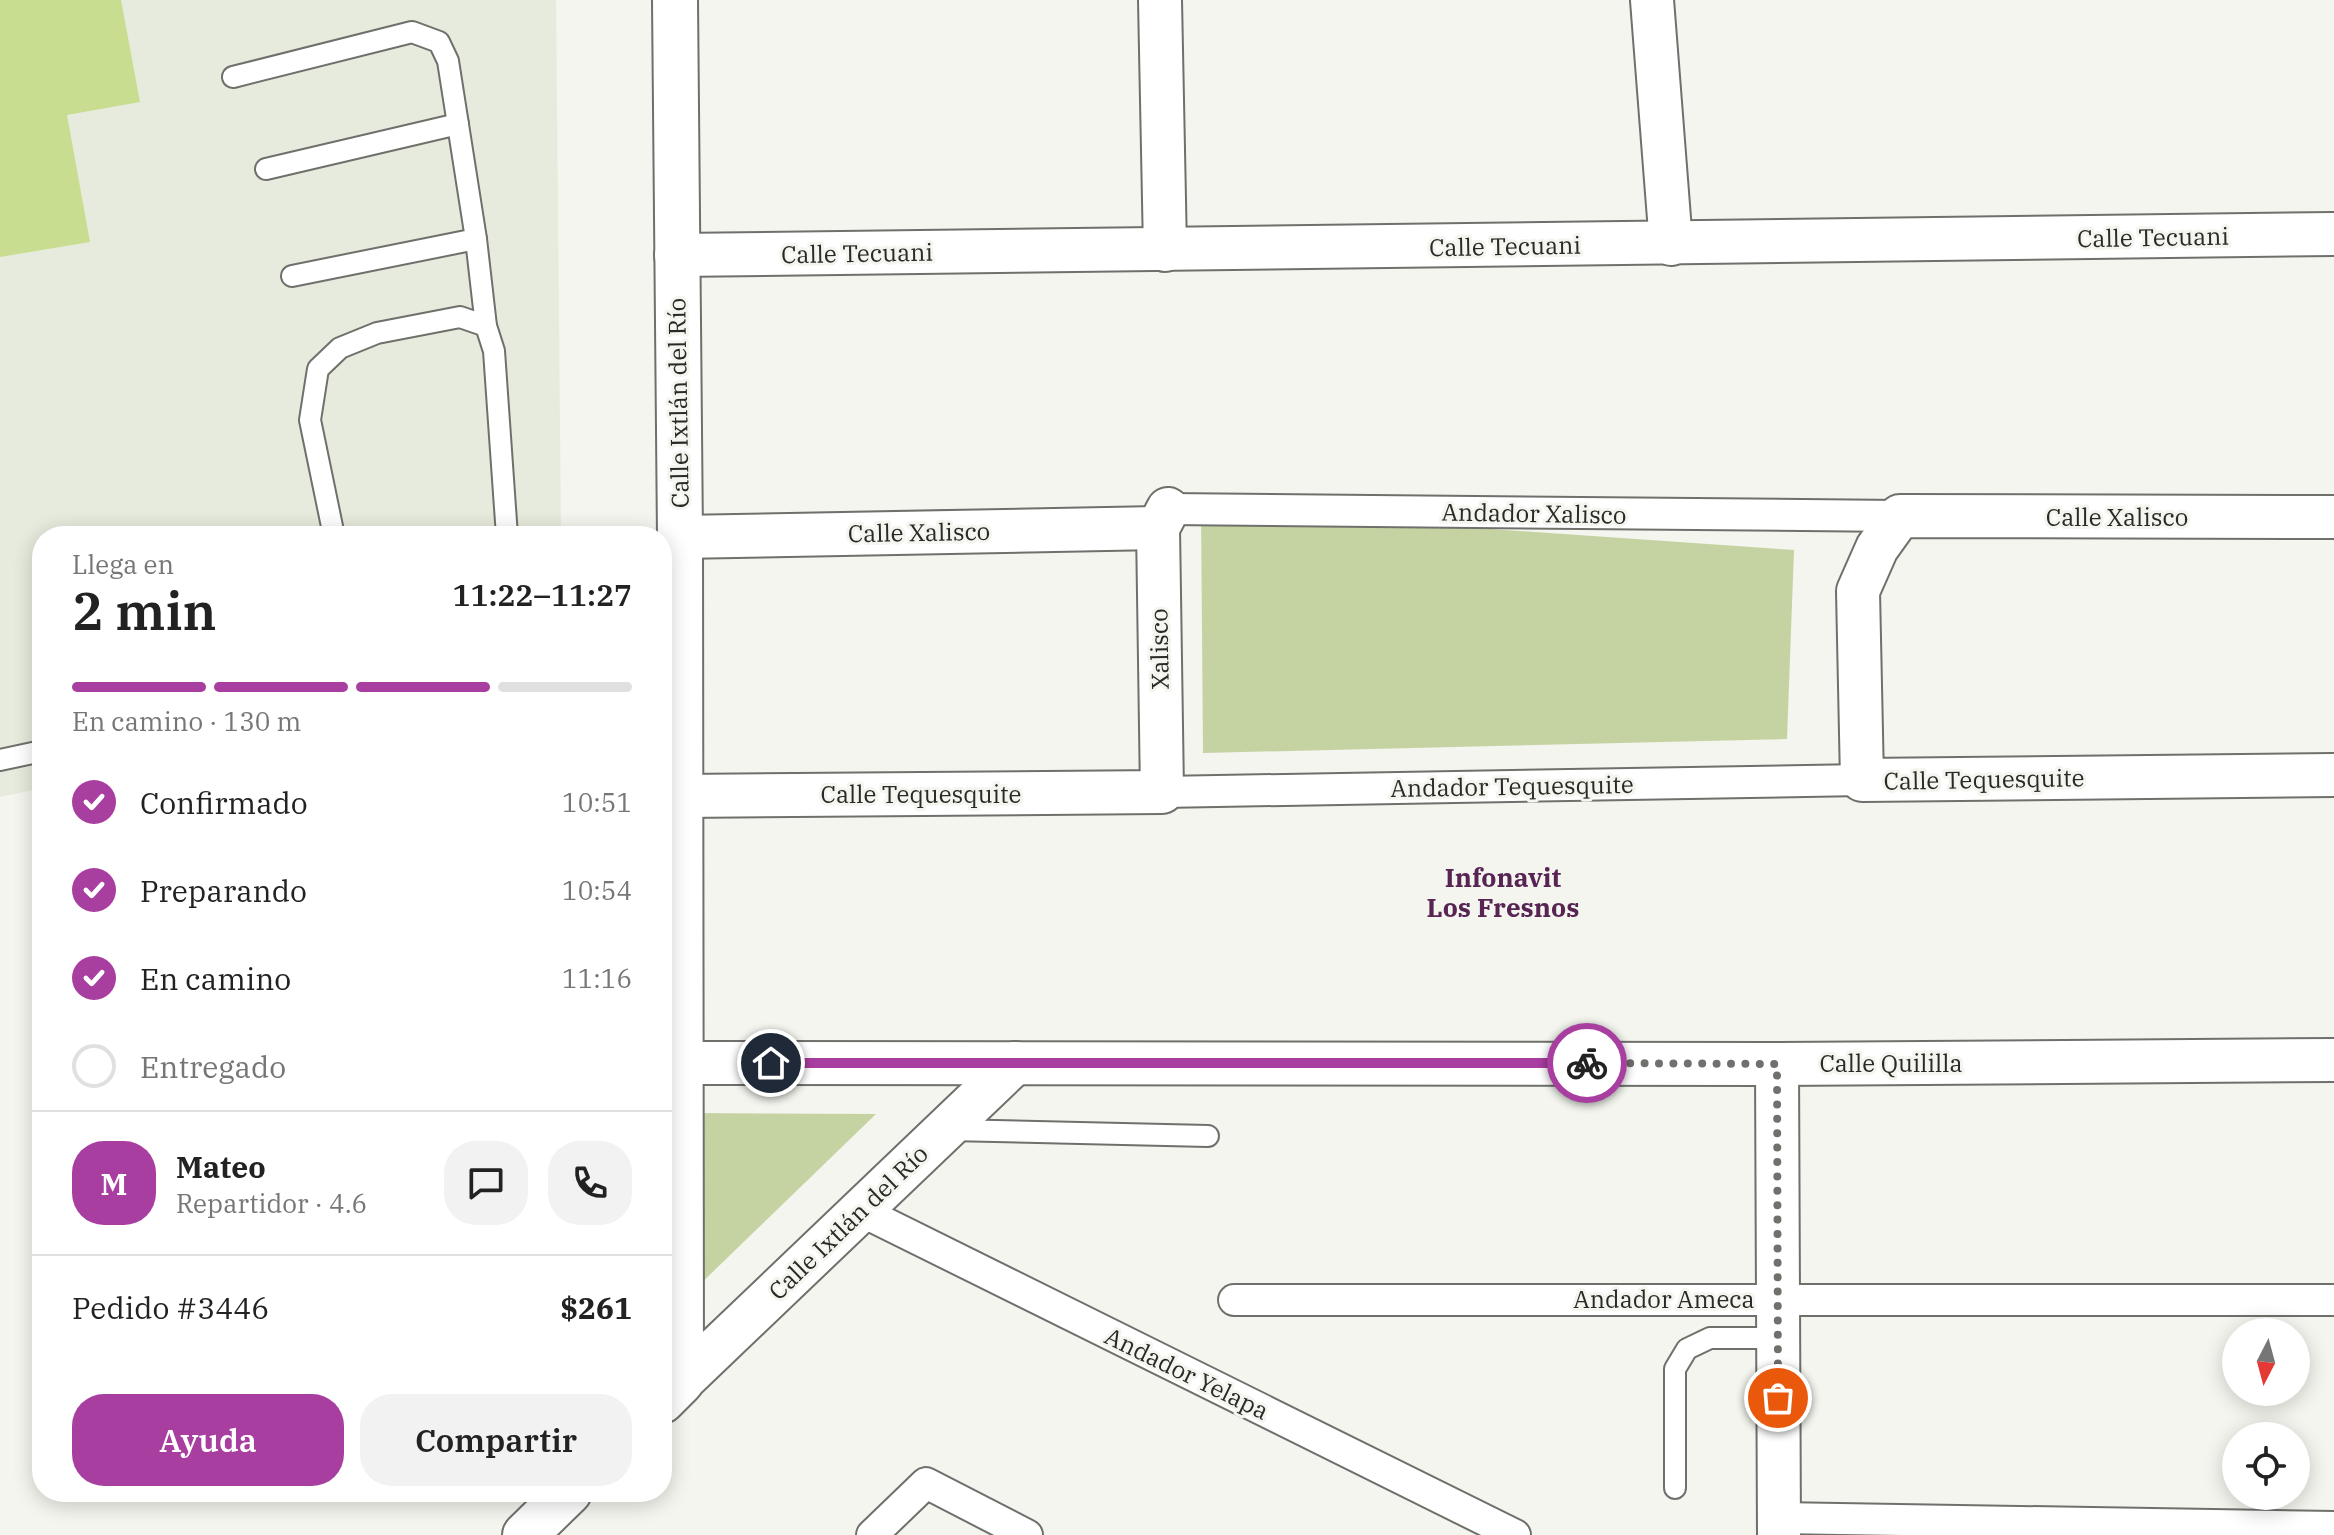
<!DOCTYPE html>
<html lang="es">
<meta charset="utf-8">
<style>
body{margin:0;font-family:"IBM Plex Serif",serif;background:#f2f2f2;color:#222;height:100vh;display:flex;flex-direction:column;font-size:30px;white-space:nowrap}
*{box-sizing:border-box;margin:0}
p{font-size:26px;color:#767676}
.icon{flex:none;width:44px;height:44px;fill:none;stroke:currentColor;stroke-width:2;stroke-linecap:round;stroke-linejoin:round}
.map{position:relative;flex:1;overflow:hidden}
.side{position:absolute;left:32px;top:526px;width:640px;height:976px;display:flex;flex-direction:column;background:#fff;border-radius:32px;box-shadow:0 4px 20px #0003}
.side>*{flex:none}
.needle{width:52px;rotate:186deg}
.buttons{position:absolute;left:2222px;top:1318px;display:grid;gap:16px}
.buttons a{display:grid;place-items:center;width:88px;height:88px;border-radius:50%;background:#fff;box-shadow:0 4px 20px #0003;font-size:40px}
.pin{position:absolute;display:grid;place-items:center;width:68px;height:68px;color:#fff;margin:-34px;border:4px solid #fff;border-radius:50%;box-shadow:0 2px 8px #0007}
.courier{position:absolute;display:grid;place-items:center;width:80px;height:80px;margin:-40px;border:6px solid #a83ea0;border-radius:50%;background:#fff;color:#222;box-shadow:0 2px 10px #0007}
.headline em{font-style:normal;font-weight:600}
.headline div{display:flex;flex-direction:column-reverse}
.headline{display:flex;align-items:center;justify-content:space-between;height:136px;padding:0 40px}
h1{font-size:52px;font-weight:600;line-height:60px}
.bar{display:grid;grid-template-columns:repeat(4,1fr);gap:12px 8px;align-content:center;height:96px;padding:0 40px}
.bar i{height:10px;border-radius:6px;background:#e0e0e0}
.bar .current{background:#a83ea0}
.bar p{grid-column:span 4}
.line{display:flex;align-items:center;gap:20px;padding:0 40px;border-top:2px solid #e0e0e0}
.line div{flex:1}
.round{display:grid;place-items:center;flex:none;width:84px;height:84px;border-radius:32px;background:#f2f2f2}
ol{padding:0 40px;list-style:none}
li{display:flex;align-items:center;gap:24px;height:88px}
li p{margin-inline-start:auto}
li .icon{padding:8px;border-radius:50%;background:#a83ea0;color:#fff;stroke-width:4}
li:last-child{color:#767676}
li i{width:44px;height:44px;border:4px solid #e0e0e0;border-radius:50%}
.cta{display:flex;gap:16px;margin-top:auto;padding:16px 40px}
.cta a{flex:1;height:92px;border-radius:32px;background:#a83ea0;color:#fff;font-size:32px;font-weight:600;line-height:92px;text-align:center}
.cta a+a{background:#f2f2f2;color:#222}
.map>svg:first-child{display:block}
.built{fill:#e7ebdd}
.green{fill:#c5d3a3}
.building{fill:#c8dd90}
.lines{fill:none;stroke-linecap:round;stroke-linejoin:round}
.service-casing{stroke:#6f706b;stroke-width:24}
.pedestrian-casing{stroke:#6f706b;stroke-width:34}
.minor-casing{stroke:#6f706b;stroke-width:46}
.tertiary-casing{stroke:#6f706b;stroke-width:48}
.service{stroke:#fff;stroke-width:20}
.pedestrian{stroke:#fff;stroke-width:30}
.minor{stroke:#fff;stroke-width:42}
.tertiary{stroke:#fff;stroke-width:44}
.done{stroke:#70716d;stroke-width:8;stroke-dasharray:0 14.4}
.route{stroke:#a83ea0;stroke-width:10}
.labels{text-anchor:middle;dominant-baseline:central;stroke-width:6;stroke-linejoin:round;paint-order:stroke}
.street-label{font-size:24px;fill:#292a28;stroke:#f3f5ee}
.neighbourhood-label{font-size:26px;font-weight:bold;fill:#582453;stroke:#f3f5ee}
</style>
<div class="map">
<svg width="2334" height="1535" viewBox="0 0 2334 1535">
<rect width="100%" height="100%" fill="#f3f5ee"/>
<!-- built -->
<path class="built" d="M 0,0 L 556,0 L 561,536 L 42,536 L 42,788 L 0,797 Z"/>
<!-- green -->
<g class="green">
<path d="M 1201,509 L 1794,550 L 1787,739 L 1203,753 Z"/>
<path d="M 693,1113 L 876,1114 L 693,1291 Z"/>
</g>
<!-- building -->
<path class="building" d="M 0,0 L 121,0 L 140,102 L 67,115 L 90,242 L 0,257 Z"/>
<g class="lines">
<defs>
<g id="service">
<path d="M 233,77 L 412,32 L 439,42 L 448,61 L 476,239 L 486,326 L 494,351 L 507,536"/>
<path d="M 266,169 L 458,124"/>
<path d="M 292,276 L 476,239"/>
<path d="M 334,536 L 310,420 L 318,369 L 340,348 L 377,333 L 460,317 L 486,326"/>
<path d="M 0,760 L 42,751"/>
<path d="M 949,1130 L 1208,1136"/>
<path d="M 1675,1488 L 1675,1369 L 1687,1349 L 1710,1338 L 1778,1338"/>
</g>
<g id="pedestrian">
<path d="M 1168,509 L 1900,516"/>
<path d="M 1162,792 L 1862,780"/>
<path d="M 859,1210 L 1515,1535"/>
<path d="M 1234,1300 L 2334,1300"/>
<path d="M 1779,1518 L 2334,1527"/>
<path d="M 872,1535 L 926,1483 L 1027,1535"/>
</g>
<g id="minor">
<path d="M 1160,0 L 1165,250"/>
<path d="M 1652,0 L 1671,244"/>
<path d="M 676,255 L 2334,234"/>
<path d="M 2334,517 L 1900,516 L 1877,548 L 1858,591 L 1862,780 L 2334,775"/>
<path d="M 680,537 L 1158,528"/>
<path d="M 681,796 L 1162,792 L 1158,528 L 1168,509"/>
<path d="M 679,1063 L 1777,1064 L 2334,1060"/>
<path d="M 1777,1064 L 1779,1535"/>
<path d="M 681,1382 L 1015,1063"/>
</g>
<g id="tertiary">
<path d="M 662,1401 L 681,1382 L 680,537 L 675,0"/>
<path d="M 525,1535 L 569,1492"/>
</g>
</defs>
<!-- service casing -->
<use href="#service" class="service-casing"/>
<!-- pedestrian casing -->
<use href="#pedestrian" class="pedestrian-casing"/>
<!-- minor casing -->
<use href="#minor" class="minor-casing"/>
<!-- tertiary casing -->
<use href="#tertiary" class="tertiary-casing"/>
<!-- service -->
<use href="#service" class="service"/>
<!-- pedestrian -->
<use href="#pedestrian" class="pedestrian"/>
<!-- minor -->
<use href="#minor" class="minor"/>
<!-- tertiary -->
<use href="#tertiary" class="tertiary"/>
</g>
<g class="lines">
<!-- done -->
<path class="done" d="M 1587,1063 L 1777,1064 L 1778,1398"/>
<!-- route -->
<path class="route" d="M 771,1063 L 1587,1063"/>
</g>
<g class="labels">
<!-- street labels -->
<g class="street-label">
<text transform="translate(2153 237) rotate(-1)">Calle Tecuani</text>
<text transform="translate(1505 246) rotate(-1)">Calle Tecuani</text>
<text transform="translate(857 253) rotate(-1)">Calle Tecuani</text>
<text transform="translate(678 403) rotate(-91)">Calle Ixtlán del Río</text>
<text transform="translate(1534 513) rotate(1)">Andador Xalisco</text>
<text x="2117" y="517">Calle Xalisco</text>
<text transform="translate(919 532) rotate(-1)">Calle Xalisco</text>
<text transform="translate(1159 649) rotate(-91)">Xalisco</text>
<text transform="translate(1984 779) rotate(-1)">Calle Tequesquite</text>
<text transform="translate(1512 786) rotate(-1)">Andador Tequesquite</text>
<text x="921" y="794">Calle Tequesquite</text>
<text x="1891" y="1063">Calle Quililla</text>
<text transform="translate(848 1222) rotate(-44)">Calle Ixtlán del Río</text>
<text x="1664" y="1299">Andador Ameca</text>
<text transform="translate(1187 1373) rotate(26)">Andador Yelapa</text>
</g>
<!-- neighbourhood labels -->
<g class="neighbourhood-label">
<text x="1503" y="877">Infonavit<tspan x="1503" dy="30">Los Fresnos</tspan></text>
</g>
</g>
</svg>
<div class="buttons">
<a><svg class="needle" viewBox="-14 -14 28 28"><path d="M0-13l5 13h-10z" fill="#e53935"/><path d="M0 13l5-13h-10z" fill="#767676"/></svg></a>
<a><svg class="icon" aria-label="locate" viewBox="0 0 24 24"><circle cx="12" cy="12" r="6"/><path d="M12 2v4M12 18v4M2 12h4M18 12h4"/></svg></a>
</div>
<div class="pin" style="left:1778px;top:1398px;background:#ea580c"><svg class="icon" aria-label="bag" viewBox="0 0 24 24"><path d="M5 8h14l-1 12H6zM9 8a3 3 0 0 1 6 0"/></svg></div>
<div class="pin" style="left:771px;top:1063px;background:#1f2937"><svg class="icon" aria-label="home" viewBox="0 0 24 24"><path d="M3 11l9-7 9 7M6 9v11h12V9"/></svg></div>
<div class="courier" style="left:1587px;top:1063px"><svg class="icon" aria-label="bike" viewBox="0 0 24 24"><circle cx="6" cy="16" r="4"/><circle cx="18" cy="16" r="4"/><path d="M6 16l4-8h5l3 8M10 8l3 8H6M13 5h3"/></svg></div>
<section class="side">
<div class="headline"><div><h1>2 min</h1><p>Llega en</p></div><em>11:22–11:27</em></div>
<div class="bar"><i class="current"></i><i class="current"></i><i class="current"></i><i></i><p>En camino · 130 m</p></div>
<ol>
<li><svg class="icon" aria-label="check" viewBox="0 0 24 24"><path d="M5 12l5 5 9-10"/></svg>Confirmado<p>10:51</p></li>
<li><svg class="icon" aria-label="check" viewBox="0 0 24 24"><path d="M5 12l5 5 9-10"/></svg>Preparando<p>10:54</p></li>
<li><svg class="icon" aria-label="check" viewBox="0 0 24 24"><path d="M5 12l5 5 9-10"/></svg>En camino<p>11:16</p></li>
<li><i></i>Entregado</li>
</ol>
<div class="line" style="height:144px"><b class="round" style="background:#a83ea0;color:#fff">M</b><div><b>Mateo</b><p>Repartidor · 4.6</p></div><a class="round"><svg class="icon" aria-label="chat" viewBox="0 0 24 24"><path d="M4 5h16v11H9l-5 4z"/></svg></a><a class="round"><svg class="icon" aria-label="phone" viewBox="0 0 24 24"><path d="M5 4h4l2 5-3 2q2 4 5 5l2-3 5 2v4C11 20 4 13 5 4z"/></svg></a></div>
<div class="line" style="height:104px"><div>Pedido #3446</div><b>$261</b></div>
<div class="cta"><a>Ayuda</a><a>Compartir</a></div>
</section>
</div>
